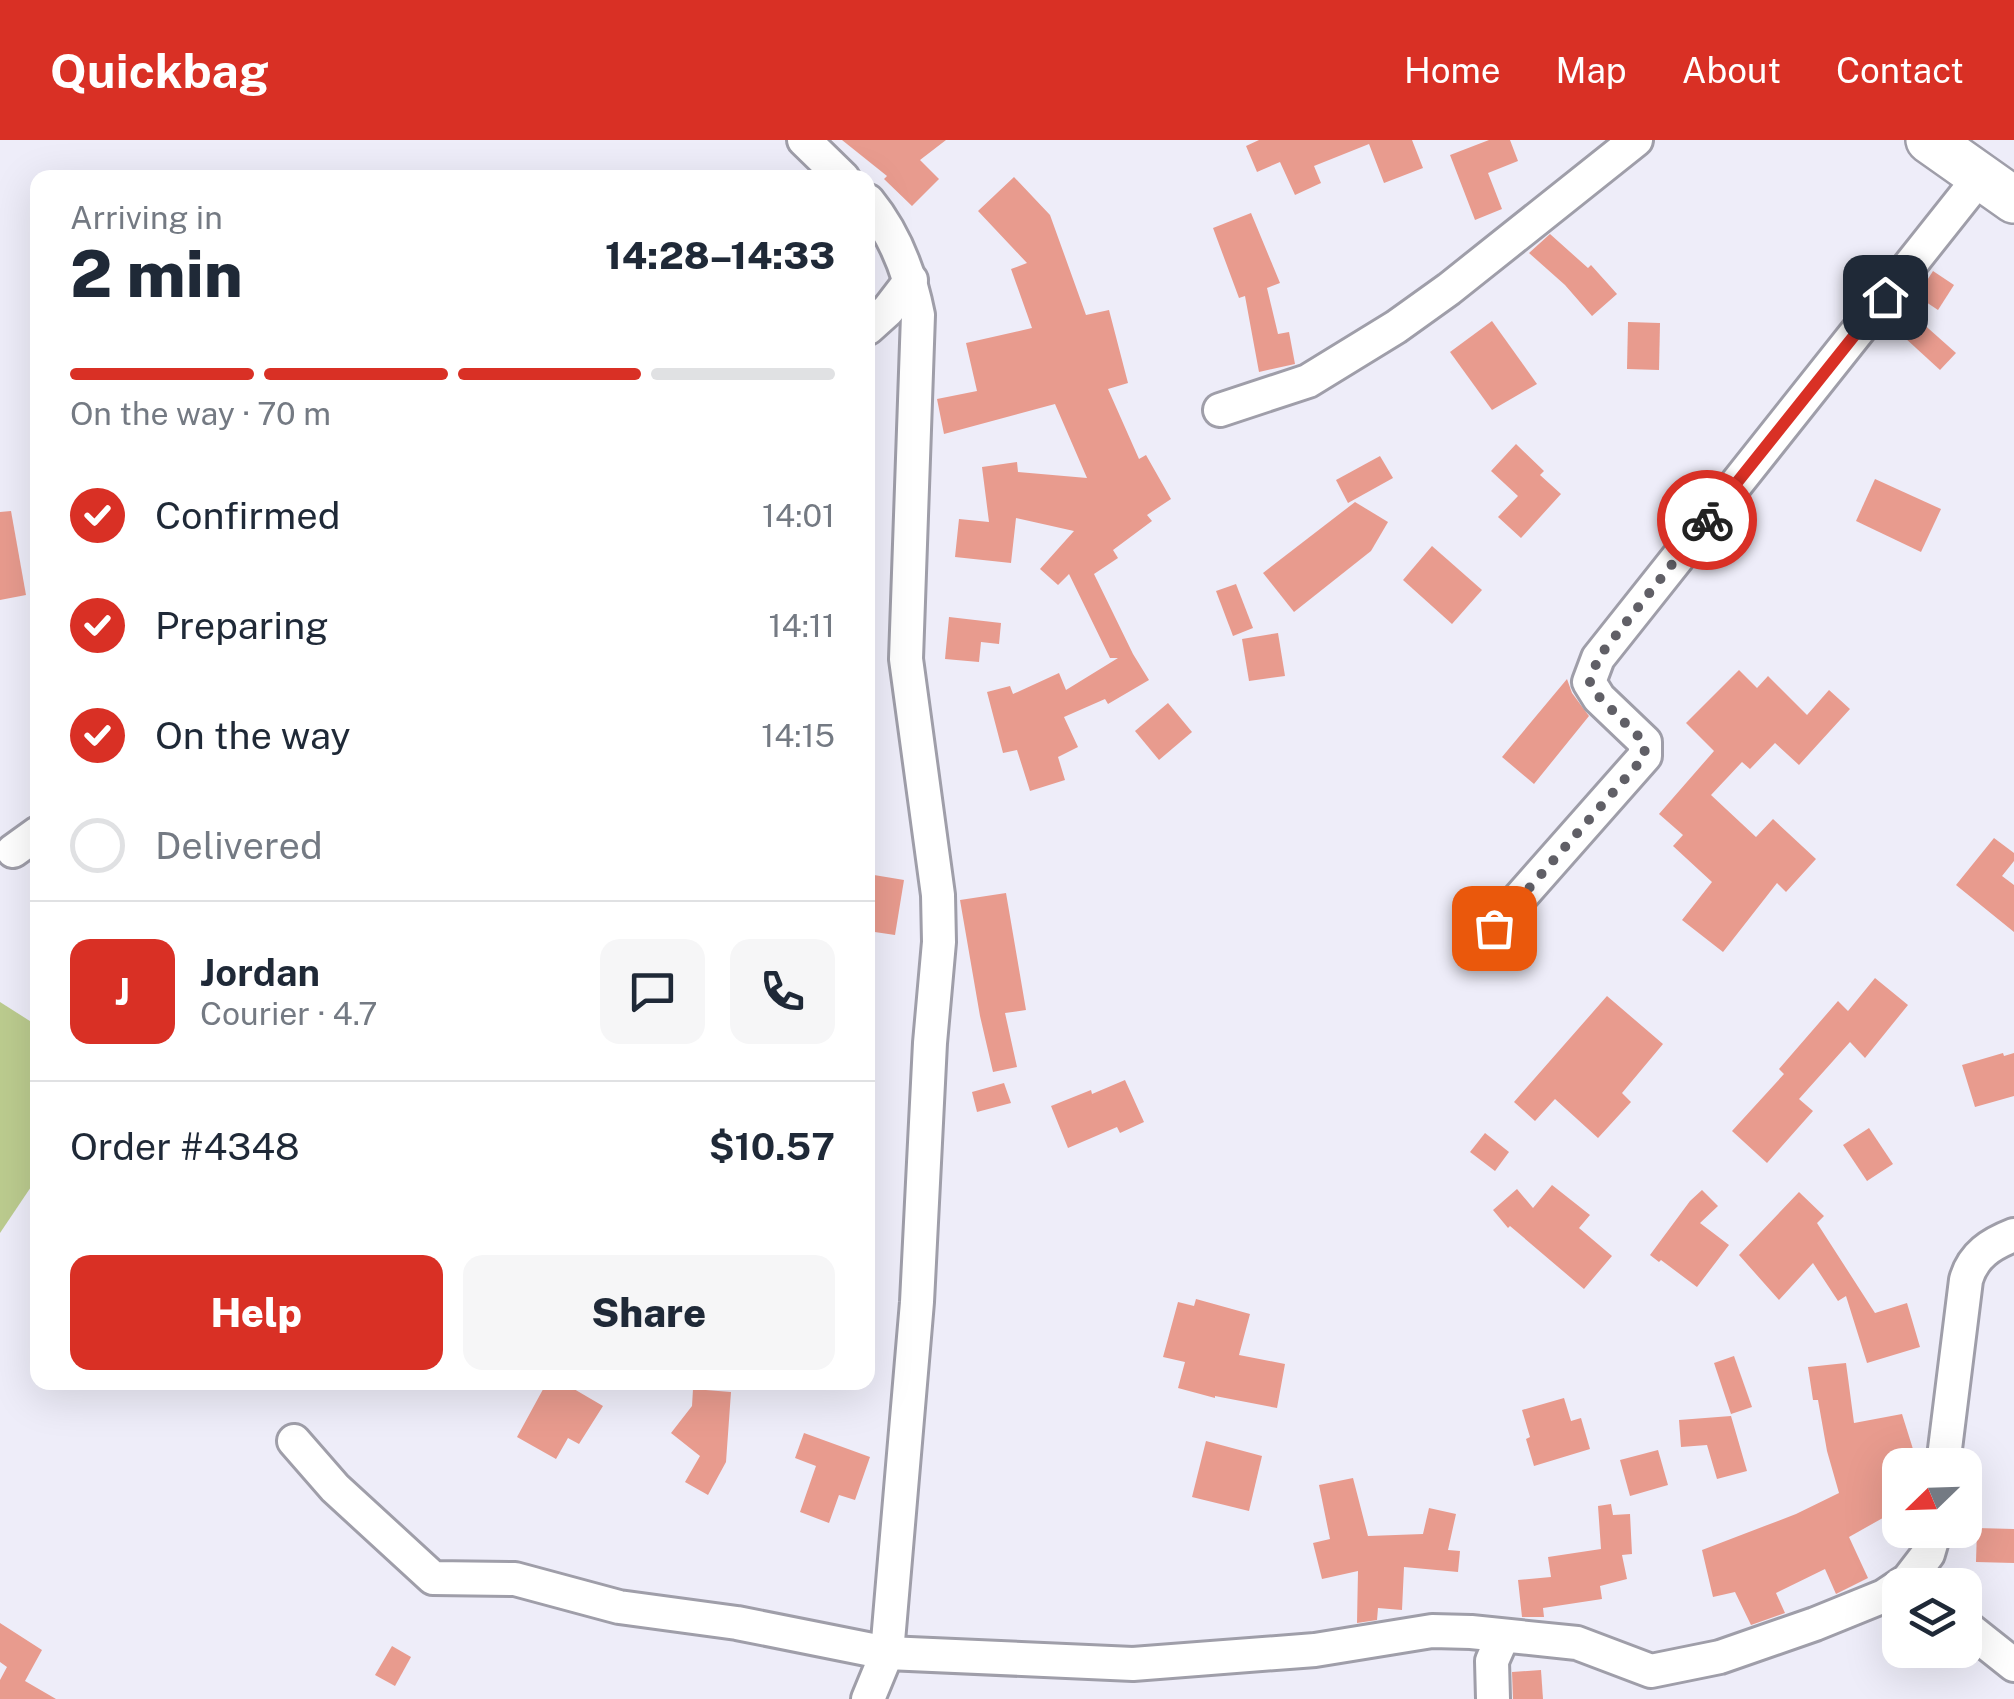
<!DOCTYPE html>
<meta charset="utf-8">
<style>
body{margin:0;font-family:"Public Sans",sans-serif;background:#f6f6f7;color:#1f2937;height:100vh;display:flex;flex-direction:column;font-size:38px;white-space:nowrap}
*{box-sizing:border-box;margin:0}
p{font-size:32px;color:#747a83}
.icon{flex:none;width:55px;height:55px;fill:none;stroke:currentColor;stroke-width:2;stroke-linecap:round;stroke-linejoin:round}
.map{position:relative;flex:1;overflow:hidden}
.side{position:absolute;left:30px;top:30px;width:845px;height:1220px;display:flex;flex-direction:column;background:#fff;border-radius:20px;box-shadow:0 10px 40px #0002}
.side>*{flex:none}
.needle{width:65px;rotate:247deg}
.controls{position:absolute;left:1882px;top:1308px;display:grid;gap:20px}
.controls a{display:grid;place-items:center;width:100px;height:100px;border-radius:20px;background:#fff;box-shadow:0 10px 40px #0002;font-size:50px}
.pin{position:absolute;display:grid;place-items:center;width:85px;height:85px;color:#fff;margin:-42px;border-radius:20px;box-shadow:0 5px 15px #0006}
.courier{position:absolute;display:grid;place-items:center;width:100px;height:100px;margin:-50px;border:8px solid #d93025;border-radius:50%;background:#fff;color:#222;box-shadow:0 2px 12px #0007}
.headline em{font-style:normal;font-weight:800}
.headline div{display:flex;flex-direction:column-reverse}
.headline{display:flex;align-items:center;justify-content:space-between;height:170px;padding:0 40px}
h1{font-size:65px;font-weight:800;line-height:75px}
.bar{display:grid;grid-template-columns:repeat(4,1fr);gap:15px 10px;align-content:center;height:120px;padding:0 40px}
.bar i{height:12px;border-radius:8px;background:#e0e1e3}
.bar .current{background:#d93025}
.bar p{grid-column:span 4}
.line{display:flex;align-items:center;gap:25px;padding:0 40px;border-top:2px solid #e0e1e3}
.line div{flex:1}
.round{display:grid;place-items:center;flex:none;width:105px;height:105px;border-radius:20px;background:#f6f6f7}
ol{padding:0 40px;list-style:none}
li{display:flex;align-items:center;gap:30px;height:110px}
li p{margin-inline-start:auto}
li .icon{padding:10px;border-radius:50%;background:#d93025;color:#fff;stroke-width:4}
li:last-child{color:#747a83}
li i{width:55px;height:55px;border:5px solid #e0e1e3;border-radius:50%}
.button{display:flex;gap:20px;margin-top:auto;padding:20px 40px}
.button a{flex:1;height:115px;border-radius:20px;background:#d93025;color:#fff;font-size:40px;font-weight:800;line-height:115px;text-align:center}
.button a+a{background:#f6f6f7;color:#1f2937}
header{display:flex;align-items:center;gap:60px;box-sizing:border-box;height:140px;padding:0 50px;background:#d93025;color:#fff}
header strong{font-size:48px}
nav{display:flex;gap:55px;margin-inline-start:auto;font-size:35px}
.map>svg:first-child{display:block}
.green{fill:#bccc8f}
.building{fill:#e89b8e}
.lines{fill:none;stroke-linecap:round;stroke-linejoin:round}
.minor-casing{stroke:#9f9ea9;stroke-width:38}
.secondary-casing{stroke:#9f9ea9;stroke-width:50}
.minor{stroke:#fff;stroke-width:32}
.secondary{stroke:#fff;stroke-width:45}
.done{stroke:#605f66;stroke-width:10;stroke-dasharray:0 18}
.route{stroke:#d93025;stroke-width:12}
</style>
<header>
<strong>Quickbag</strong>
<nav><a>Home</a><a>Map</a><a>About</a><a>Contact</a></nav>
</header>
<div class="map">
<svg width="2014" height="1559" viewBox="0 0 2014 1559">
<rect width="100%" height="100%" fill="#eeedf9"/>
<!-- green -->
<path class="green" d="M 0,862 L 33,883 L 38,896 L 37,1038 L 0,1093 Z"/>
<!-- building -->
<g class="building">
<path d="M 842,0 L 946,0 L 920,20 L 939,39 L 912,66 L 884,39 L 887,36 Z"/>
<path d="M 1259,0 L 1412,0 L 1423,28 L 1384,43 L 1369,4 L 1314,26 L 1321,43 L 1295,55 L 1280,22 L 1257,32 L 1246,6 Z"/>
<path d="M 1489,0 L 1510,0 L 1518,21 L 1488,33 L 1502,69 L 1475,80 L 1450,15 Z"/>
<path d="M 1014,37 L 1050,75 L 1086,175 L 1109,170 L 1128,243 L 1108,249 L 1139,319 L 1146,315 L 1171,359 L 1147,375 L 1152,381 L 1113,410 L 1118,418 L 1094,434 L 1133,514 L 1149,540 L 1108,564 L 1105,559 L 1064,577 L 1078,607 L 1058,617 L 1065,640 L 1030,651 L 1017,610 L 1003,613 L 987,552 L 1010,546 L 1013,554 L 1059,533 L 1066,550 L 1118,518 L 1110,518 L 1069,434 L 1058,445 L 1040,429 L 1074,391 L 1016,378 L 1011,423 L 955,417 L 959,379 L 989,382 L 982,327 L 1017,322 L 1018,332 L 1087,338 L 1055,264 L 944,294 L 937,259 L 977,251 L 966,203 L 1032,188 L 1011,129 L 1027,123 L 978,71 Z"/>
<path d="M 1251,73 L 1280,143 L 1267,148 L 1278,194 L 1289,192 L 1295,224 L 1259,232 L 1245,156 L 1239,158 L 1213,88 Z"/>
<path d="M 1550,94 L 1588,128 L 1591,125 L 1617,154 L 1592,176 L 1565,145 L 1529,113 Z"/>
<path d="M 1933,131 L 1954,145 L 1938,170 L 1917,156 Z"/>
<path d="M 1492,181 L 1537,244 L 1492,270 L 1450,212 Z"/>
<path d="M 1920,181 L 1956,213 L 1940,230 L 1904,197 Z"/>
<path d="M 1628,182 L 1660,183 L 1659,230 L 1627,229 Z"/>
<path d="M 1516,304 L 1544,331 L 1540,335 L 1561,354 L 1521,398 L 1498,377 L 1518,356 L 1491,331 Z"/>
<path d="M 1380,316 L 1393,338 L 1348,363 L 1336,340 Z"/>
<path d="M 1875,339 L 1941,369 L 1921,412 L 1856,381 Z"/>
<path d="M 1355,362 L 1388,382 L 1371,411 L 1294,472 L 1263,433 Z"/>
<path d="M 11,371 L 26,455 L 0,460 L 0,372 Z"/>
<path d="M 1432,406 L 1482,450 L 1452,484 L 1403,440 Z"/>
<path d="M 1236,444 L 1253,488 L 1233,496 L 1216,451 Z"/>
<path d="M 949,477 L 1001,483 L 999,504 L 981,502 L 979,522 L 945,519 Z"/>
<path d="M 1278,493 L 1285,536 L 1249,541 L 1242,499 Z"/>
<path d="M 1739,530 L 1757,548 L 1768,536 L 1807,575 L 1829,550 L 1850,569 L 1799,625 L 1775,603 L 1750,629 L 1742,622 L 1711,655 L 1756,697 L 1773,679 L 1816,719 L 1786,752 L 1777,743 L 1723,812 L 1682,780 L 1712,742 L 1673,706 L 1683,695 L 1659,674 L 1714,611 L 1686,583 Z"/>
<path d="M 1567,539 L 1572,553 L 1589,576 L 1534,644 L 1502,617 Z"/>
<path d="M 1168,563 L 1192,592 L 1159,620 L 1135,591 Z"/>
<path d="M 1994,698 L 2014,713 L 2014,721 L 2002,736 L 2014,745 L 2014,792 L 1956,745 Z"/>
<path d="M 868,734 L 904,740 L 895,795 L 868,791 Z"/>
<path d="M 1006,753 L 1026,870 L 1005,873 L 1017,927 L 993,932 L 980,876 L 960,760 Z"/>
<path d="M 1875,838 L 1908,865 L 1865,918 L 1850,902 L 1799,959 L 1813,971 L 1767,1023 L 1732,991 L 1784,934 L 1779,929 L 1838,861 L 1848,871 Z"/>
<path d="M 1607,856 L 1663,904 L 1622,953 L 1631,962 L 1598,998 L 1555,959 L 1535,981 L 1514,962 Z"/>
<path d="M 2003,913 L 2004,916 L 2014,913 L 2014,956 L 1975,967 L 1962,925 Z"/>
<path d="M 1125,940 L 1144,982 L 1120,993 L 1117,987 L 1068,1008 L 1051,966 L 1091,950 L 1092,954 Z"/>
<path d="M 1004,943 L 1011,963 L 977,972 L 972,952 Z"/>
<path d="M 1869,988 L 1893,1024 L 1867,1041 L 1843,1005 Z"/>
<path d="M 1485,993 L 1509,1012 L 1495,1031 L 1470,1012 Z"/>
<path d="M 1552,1045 L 1590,1075 L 1579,1088 L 1612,1116 L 1584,1149 L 1510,1086 L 1508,1088 L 1493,1070 L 1517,1049 L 1533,1068 Z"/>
<path d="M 1702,1050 L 1718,1066 L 1700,1083 L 1729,1105 L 1697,1147 L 1661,1120 L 1659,1122 L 1650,1115 L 1690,1061 Z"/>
<path d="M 1799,1052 L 1824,1076 L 1817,1083 L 1875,1173 L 1907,1163 L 1920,1207 L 1867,1223 L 1846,1156 L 1838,1161 L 1813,1123 L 1779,1160 L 1739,1115 Z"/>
<path d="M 1196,1159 L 1250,1174 L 1239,1215 L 1285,1224 L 1277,1268 L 1215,1256 L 1215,1258 L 1178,1248 L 1185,1222 L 1163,1217 L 1178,1162 L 1194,1166 Z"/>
<path d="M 1734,1216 L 1752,1267 L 1731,1274 L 1714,1223 Z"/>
<path d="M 1846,1223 L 1854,1283 L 1902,1274 L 1918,1325 L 1900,1325 L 1900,1353 L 1889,1356 L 1897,1370 L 1849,1397 L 1868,1438 L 1836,1454 L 1825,1429 L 1776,1453 L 1785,1473 L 1751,1485 L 1735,1452 L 1713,1457 L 1702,1410 L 1796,1374 L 1839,1353 L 1827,1311 L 1818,1260 L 1813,1260 L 1808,1227 Z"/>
<path d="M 547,1242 L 562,1242 L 603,1266 L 579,1304 L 568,1298 L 556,1319 L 517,1297 Z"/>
<path d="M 693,1249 L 731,1252 L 726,1322 L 708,1355 L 685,1342 L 700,1316 L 671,1293 L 692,1266 Z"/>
<path d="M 1564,1258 L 1571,1281 L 1581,1278 L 1590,1309 L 1534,1326 L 1526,1299 L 1530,1297 L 1522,1270 Z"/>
<path d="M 1731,1276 L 1747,1331 L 1717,1339 L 1707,1305 L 1681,1307 L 1679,1280 Z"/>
<path d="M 804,1293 L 870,1317 L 855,1360 L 839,1355 L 829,1383 L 800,1372 L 816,1326 L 795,1318 Z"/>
<path d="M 1206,1301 L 1262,1316 L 1249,1371 L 1192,1357 Z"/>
<path d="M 1658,1310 L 1668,1345 L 1630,1356 L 1620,1320 Z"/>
<path d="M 1353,1338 L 1368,1396 L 1423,1394 L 1429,1368 L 1456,1374 L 1448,1410 L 1460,1411 L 1458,1432 L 1404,1427 L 1402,1470 L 1378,1468 L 1377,1480 L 1357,1483 L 1358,1431 L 1322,1439 L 1313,1403 L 1330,1399 L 1319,1345 Z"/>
<path d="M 1611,1364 L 1613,1375 L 1630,1374 L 1632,1414 L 1622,1415 L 1627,1439 L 1600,1446 L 1602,1459 L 1543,1468 L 1544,1477 L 1522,1477 L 1518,1440 L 1551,1437 L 1548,1417 L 1601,1409 L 1598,1366 Z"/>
<path d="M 1977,1388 L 2014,1389 L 2014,1423 L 1976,1422 Z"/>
<path d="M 0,1483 L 42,1510 L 25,1541 L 56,1559 L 0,1559 L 0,1540 L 7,1527 L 0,1522 Z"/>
<path d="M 392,1506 L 411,1517 L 395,1546 L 375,1535 Z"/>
<path d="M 1541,1530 L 1543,1559 L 1513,1559 L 1512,1532 Z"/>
</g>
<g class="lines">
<defs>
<g id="minor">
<path d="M 804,0 L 843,38"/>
<path d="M 868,61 C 895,94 910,134 918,175 L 906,519 L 938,755 L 939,802 L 930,903 L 917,1162 L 887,1513 L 868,1559"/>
<path d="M 868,188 L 888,170 L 911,140"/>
<path d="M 1220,270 L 1308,241 L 1396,187 L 1449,149 L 1636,0"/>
<path d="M 13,711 L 38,693"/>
<path d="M 1494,787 L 1645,616 L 1645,602 L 1599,558 L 1589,542 L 1598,518 L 1980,37"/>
<path d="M 294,1301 L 335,1348 L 433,1438 L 515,1439 L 619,1467 L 737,1483 L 887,1513 L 1133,1524 L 1315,1510 L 1432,1491 L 1471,1492 L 1577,1503 L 1651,1531 L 1720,1517 L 1815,1484 L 1884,1456 L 1908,1440 L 1928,1414 L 1935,1390"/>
<path d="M 1943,1325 L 1966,1140 C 1973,1115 1991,1104 2014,1095"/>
<path d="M 1965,1486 L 2014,1525"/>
<path d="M 1493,1559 L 1492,1521 L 1503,1496"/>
</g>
<path id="secondary" d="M 1929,0 L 2014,60"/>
</defs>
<!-- minor casing -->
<use href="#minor" class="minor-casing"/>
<!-- secondary casing -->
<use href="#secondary" class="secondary-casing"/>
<!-- minor -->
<use href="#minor" class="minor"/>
<!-- secondary -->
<use href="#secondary" class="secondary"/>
</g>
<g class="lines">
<!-- done -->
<path class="done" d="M 1494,788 L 1645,616 L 1644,602 L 1600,558 L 1590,542 L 1598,518 L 1707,380"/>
<!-- route -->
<path class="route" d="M 1707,380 L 1885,157"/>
</g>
</svg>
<div class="controls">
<a><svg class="needle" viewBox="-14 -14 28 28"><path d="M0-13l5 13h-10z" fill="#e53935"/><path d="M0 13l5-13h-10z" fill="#747a83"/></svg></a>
<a><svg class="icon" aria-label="layers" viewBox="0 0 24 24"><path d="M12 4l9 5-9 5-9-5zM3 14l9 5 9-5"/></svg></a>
</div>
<div class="pin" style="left:1494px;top:788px;background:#ea580c"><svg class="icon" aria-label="bag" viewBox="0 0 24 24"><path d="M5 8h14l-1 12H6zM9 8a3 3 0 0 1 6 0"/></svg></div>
<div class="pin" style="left:1885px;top:157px;background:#1f2937"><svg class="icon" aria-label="home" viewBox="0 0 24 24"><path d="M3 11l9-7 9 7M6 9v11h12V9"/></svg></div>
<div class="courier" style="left:1707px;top:380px"><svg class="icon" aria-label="bike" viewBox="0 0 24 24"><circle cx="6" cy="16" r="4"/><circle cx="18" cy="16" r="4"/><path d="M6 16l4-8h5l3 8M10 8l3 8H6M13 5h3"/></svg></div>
<section class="side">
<div class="headline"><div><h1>2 min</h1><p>Arriving in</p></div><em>14:28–14:33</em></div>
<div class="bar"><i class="current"></i><i class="current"></i><i class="current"></i><i></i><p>On the way · 70 m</p></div>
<ol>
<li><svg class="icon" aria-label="check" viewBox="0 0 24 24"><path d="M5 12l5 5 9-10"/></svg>Confirmed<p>14:01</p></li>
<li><svg class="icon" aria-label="check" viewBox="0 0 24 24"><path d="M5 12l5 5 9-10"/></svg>Preparing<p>14:11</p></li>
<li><svg class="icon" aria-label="check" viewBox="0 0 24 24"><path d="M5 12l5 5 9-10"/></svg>On the way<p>14:15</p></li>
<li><i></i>Delivered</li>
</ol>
<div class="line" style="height:180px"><b class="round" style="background:#d93025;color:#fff">J</b><div><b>Jordan</b><p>Courier · 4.7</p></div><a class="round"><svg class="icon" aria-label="chat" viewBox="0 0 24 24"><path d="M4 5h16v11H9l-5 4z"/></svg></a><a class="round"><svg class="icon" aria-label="phone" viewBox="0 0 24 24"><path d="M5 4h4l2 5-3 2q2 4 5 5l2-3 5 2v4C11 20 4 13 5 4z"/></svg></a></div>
<div class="line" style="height:130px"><div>Order #4348</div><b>$10.57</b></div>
<div class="button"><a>Help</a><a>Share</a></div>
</section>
</div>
